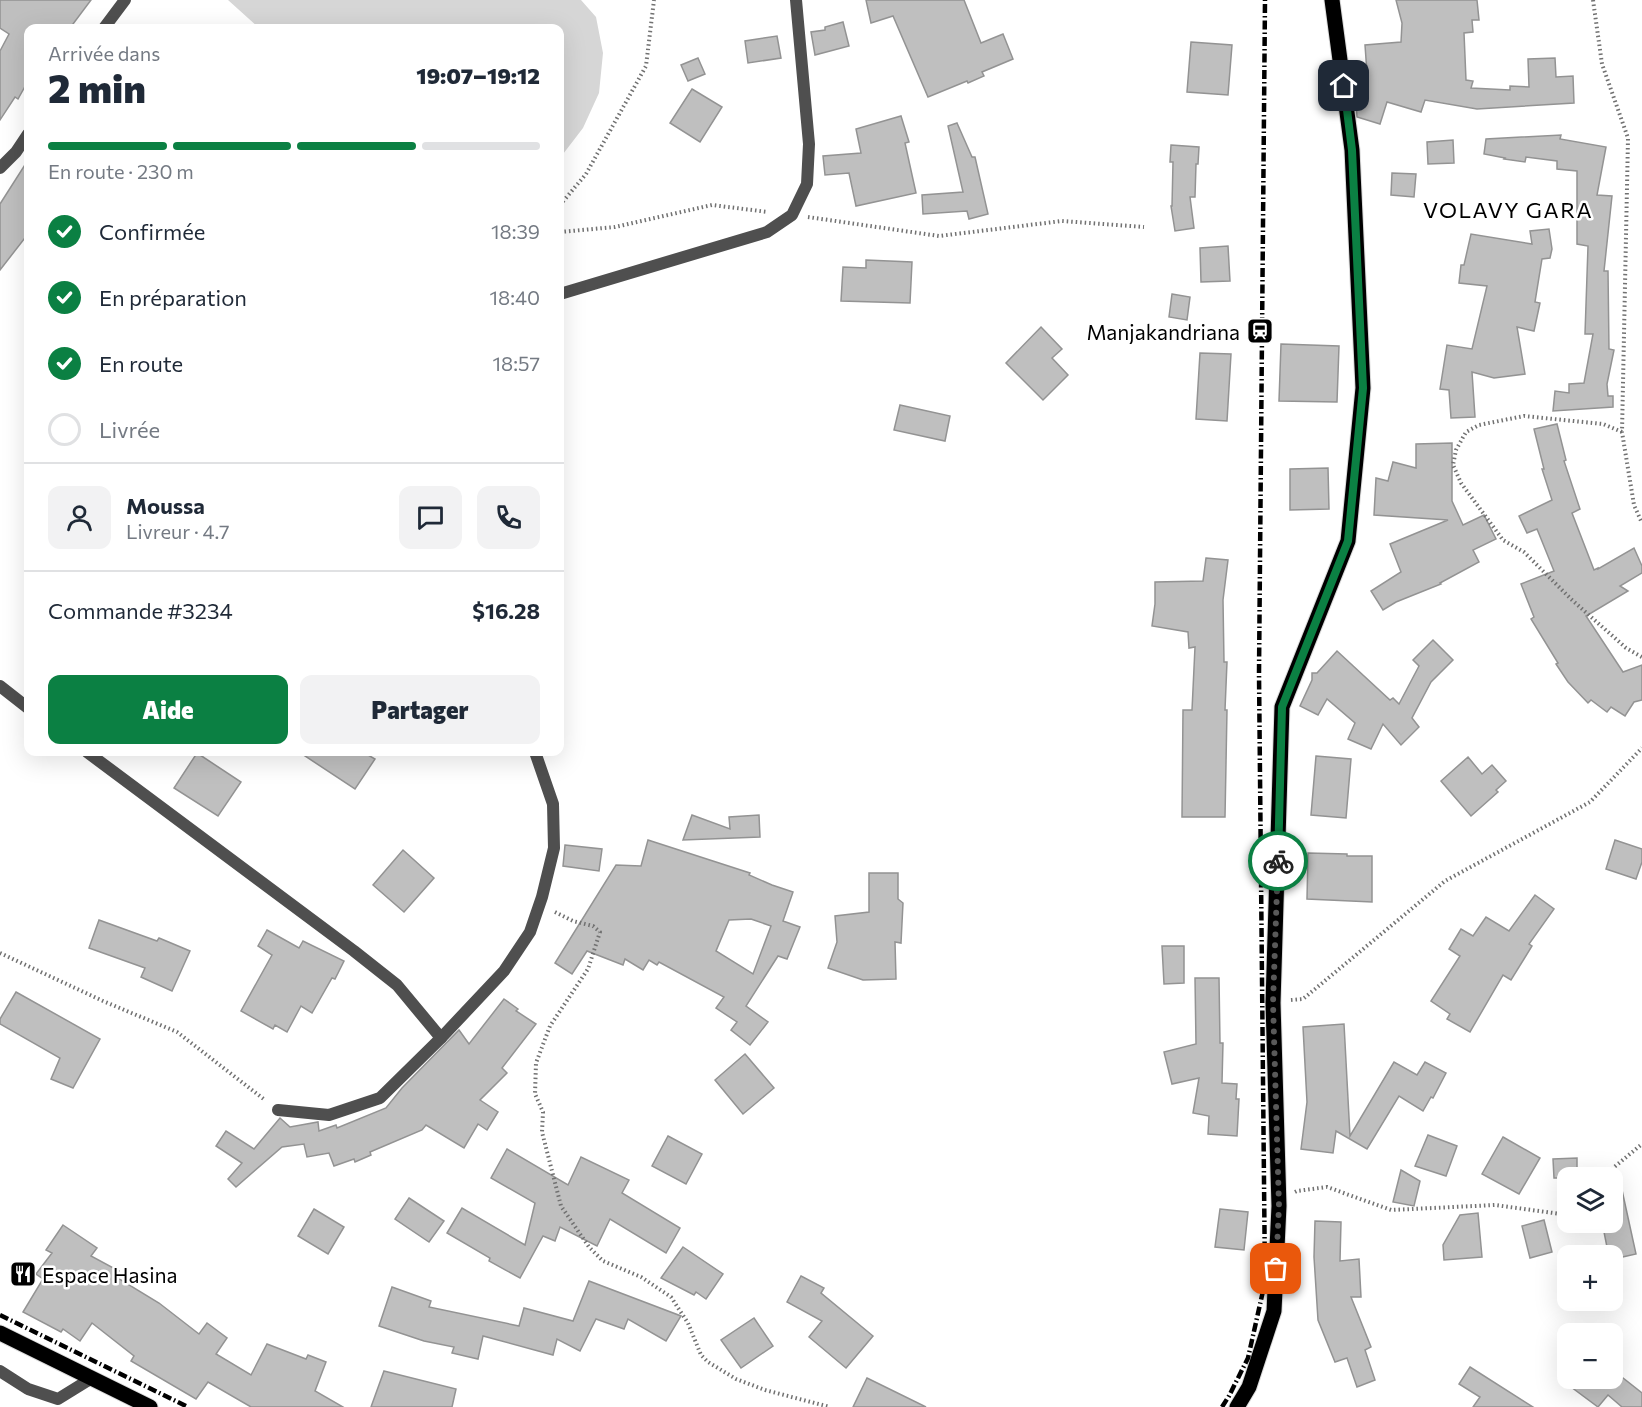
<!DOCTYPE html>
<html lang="fr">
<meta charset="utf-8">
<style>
body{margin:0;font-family:Commissioner,sans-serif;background:#f2f2f3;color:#1f2937;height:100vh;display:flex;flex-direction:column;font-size:22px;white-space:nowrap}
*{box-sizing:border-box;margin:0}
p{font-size:20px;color:#747a83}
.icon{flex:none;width:33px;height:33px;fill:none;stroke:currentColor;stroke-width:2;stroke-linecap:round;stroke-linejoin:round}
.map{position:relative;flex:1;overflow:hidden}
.side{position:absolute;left:24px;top:24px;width:540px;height:732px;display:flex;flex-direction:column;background:#fff;border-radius:12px;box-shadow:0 6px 24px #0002}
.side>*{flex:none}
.tools{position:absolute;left:1557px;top:1167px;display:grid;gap:12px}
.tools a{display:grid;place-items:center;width:66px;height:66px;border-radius:12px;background:#fff;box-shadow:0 6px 24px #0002;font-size:30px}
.pin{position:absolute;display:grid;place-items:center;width:51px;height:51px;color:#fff;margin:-26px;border-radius:12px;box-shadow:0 3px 9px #0006}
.courier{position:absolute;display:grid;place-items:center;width:60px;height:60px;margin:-30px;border:4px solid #0b8043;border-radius:50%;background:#fff;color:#222;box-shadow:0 2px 8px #0007}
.overview em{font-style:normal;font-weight:800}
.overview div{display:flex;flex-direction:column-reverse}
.overview{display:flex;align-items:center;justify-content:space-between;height:102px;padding:0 24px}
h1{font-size:39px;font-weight:800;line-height:45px}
.bar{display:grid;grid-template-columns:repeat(4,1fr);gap:9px 6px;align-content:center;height:72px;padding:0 24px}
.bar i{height:8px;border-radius:4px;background:#e0e1e3}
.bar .current{background:#0b8043}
.bar p{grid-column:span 4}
.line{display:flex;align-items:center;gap:15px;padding:0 24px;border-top:2px solid #e0e1e3}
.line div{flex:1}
.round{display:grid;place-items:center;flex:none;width:63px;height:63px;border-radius:12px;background:#f2f2f3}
ol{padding:0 24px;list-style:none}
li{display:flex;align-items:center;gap:18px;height:66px}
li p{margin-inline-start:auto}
li .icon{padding:6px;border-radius:50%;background:#0b8043;color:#fff;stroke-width:4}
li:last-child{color:#747a83}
li i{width:33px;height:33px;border:3px solid #e0e1e3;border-radius:50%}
.primary-button{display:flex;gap:12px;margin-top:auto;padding:12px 24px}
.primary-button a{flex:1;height:69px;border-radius:12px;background:#0b8043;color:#fff;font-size:24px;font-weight:800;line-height:69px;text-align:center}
.primary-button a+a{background:#f2f2f3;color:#1f2937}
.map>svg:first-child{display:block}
.green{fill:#d6d6d6}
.building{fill:#bfbfbf;stroke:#939393;stroke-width:1.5;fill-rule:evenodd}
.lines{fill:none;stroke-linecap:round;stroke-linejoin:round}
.primary-casing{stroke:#dbdbdb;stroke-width:17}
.path{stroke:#717171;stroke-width:4;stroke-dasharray:1.5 3;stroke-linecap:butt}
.lane{stroke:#4f4f4f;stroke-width:12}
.street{stroke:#4f4f4f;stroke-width:12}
.primary{stroke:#000;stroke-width:15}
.rail{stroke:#000;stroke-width:4.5;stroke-dasharray:9 3 1.5 3;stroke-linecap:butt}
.done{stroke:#595959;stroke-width:6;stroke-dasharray:0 10.8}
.route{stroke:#0b8043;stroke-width:8}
.labels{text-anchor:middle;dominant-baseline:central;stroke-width:5;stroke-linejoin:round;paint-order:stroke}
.poi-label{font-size:21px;fill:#000;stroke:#fff;text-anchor:end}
.neighbourhood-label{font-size:22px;letter-spacing:1.5px;fill:#000;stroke:#fff}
</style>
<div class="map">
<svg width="1642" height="1407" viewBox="0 0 1642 1407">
<rect width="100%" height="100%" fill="#fff"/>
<!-- green -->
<path class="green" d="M 228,0 L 581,0 L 596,17 L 603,53 L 599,93 L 583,128 L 560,158 L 560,28 L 259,28 Z"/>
<!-- building -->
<g class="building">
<path d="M 0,0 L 91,0 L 70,28 L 28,28 L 28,81 L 18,99 L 15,97 L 0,120 L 0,51 L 9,34 L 0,28 Z"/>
<path d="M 866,0 L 964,0 L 981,43 L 1003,34 L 1013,59 L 982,72 L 984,76 L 968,83 L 967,81 L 928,97 L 893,16 L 871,23 Z"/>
<path d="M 1396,0 L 1477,0 L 1479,20 L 1472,20 L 1473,32 L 1464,33 L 1466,80 L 1473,81 L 1471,88 L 1510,90 L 1510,86 L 1529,87 L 1528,59 L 1555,58 L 1556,77 L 1573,76 L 1574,103 L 1477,109 L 1425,100 L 1421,112 L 1387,102 L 1380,124 L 1357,117 L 1355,88 L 1368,87 L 1365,45 L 1401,42 L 1402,23 Z"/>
<path d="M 843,22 L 849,46 L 815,55 L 811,32 L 825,30 L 825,27 Z"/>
<path d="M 777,36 L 781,58 L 748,63 L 745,41 Z"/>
<path d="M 1191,42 L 1232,45 L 1228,95 L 1187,92 Z"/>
<path d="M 698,58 L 705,74 L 688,81 L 681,65 Z"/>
<path d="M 692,89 L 722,107 L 700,142 L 670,123 Z"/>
<path d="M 901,116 L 909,142 L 905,143 L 916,193 L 856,206 L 849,173 L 825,175 L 823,156 L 861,153 L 856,129 Z"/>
<path d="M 957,123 L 972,157 L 975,157 L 988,214 L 969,219 L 967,211 L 923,214 L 922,195 L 963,192 L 948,126 Z"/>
<path d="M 1561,135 L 1560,139 L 1606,147 L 1597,195 L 1612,196 L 1604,271 L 1608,271 L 1609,349 L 1614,350 L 1607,384 L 1608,396 L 1613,396 L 1613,407 L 1553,411 L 1555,391 L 1569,393 L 1569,384 L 1584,383 L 1593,334 L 1585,334 L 1588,246 L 1577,244 L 1577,171 L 1557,169 L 1557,161 L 1526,157 L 1525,162 L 1504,159 L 1505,158 L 1484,154 L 1486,139 Z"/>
<path d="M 1453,140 L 1454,163 L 1428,164 L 1427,142 Z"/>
<path d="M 1171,145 L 1199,147 L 1198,164 L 1196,164 L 1195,197 L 1190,197 L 1194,228 L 1175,231 L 1171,206 L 1172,206 L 1173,162 L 1170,162 Z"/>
<path d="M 28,160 L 28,234 L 0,270 L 0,204 Z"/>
<path d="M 1392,173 L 1416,174 L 1414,197 L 1391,195 Z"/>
<path d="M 1549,229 L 1552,249 L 1550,258 L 1542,259 L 1535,302 L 1540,303 L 1534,331 L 1517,327 L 1525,374 L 1494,378 L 1472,372 L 1475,417 L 1451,418 L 1449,390 L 1440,389 L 1447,345 L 1472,349 L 1487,286 L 1459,283 L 1461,265 L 1464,265 L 1471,234 L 1532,244 L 1530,231 Z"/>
<path d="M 1228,246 L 1230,281 L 1201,282 L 1200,248 Z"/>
<path d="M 866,260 L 912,262 L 910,303 L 841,301 L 843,267 L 866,268 Z"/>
<path d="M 1172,294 L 1190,297 L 1187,320 L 1169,317 Z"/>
<path d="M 1041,327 L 1062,349 L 1052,358 L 1068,375 L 1043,400 L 1006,363 Z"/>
<path d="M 1281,344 L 1339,346 L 1337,402 L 1279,401 Z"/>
<path d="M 1200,353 L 1231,354 L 1227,421 L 1196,419 Z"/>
<path d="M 900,405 L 950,416 L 945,441 L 894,430 Z"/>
<path d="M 1557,424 L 1566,460 L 1564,461 L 1580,509 L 1572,513 L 1594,570 L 1598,568 L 1598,569 L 1634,548 L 1642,566 L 1642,573 L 1620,586 L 1628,591 L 1586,616 L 1623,672 L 1642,665 L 1642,700 L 1634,702 L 1625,716 L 1611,707 L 1607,712 L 1591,700 L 1588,703 L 1568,682 L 1556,664 L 1558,663 L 1531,619 L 1534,617 L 1521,584 L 1554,571 L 1537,529 L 1527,533 L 1519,516 L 1552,500 L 1542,469 L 1544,469 L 1534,429 Z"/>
<path d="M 1452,443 L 1452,501 L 1463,525 L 1484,515 L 1496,539 L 1473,550 L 1479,562 L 1440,583 L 1441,584 L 1396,602 L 1383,610 L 1371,591 L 1401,572 L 1390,544 L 1448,520 L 1374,515 L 1376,478 L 1388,481 L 1393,462 L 1416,468 L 1416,444 Z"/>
<path d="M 1328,468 L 1329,509 L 1290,510 L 1290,469 Z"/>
<path d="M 1206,558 L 1228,560 L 1223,600 L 1224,662 L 1227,662 L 1225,710 L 1227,710 L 1225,817 L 1182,817 L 1183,710 L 1192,710 L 1195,647 L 1189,648 L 1188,632 L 1152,626 L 1155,604 L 1155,582 L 1203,581 Z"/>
<path d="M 1433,640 L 1453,660 L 1431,682 L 1412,718 L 1419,727 L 1401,745 L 1383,724 L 1371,749 L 1348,739 L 1355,723 L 1327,699 L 1318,715 L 1300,706 L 1312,680 L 1312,673 L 1317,673 L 1337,651 L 1390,700 L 1393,698 L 1399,704 L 1419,666 L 1413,660 Z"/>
<path d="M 299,752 L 363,752 L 375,759 L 355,789 Z"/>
<path d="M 197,753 L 241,782 L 218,816 L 174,788 Z"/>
<path d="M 1316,756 L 1351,759 L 1346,818 L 1311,815 Z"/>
<path d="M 1468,757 L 1482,774 L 1492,765 L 1506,781 L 1496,790 L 1498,792 L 1471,816 L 1441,781 Z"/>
<path d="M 692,815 L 730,829 L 729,817 L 759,815 L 760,837 L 683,840 Z"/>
<path d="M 648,840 L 750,873 L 749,875 L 772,885 L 793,892 L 783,921 L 800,927 L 787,959 L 778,956 L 746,1006 L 768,1022 L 750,1045 L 731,1030 L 737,1022 L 716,1008 L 724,997 L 659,962 L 657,965 L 649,960 L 643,970 L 625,959 L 623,965 L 587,951 L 572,974 L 555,963 L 616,865 L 641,866 ZM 751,919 L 771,926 L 753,974 L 716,951 L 729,920 Z"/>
<path d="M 1615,840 L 1642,849 L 1642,862 L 1636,879 L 1606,869 Z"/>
<path d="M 565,845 L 602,849 L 599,871 L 563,866 Z"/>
<path d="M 403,850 L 434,878 L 404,912 L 373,885 Z"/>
<path d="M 1308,853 L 1347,854 L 1347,856 L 1372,856 L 1372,902 L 1307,899 Z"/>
<path d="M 869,873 L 898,873 L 898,899 L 903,903 L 901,943 L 895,942 L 896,979 L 863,980 L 828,968 L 837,942 L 835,916 L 869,912 Z"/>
<path d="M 1535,895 L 1554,909 L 1529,944 L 1532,946 L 1511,980 L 1503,975 L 1470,1032 L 1447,1019 L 1450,1014 L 1431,1001 L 1460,956 L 1449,949 L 1461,929 L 1473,936 L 1486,917 L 1509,931 Z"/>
<path d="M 99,920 L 157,941 L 159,938 L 190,951 L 172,991 L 141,977 L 145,968 L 89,948 Z"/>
<path d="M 267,930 L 299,948 L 303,941 L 344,961 L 335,979 L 332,978 L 312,1013 L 301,1006 L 287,1032 L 275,1025 L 273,1029 L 241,1011 L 272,955 L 258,946 Z"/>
<path d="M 1162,946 L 1184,946 L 1184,983 L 1164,984 Z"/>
<path d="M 1195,978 L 1219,978 L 1220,1043 L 1223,1043 L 1222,1083 L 1237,1084 L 1236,1099 L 1239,1099 L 1237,1136 L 1208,1134 L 1209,1116 L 1193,1113 L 1199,1078 L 1172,1084 L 1164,1052 L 1196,1044 Z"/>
<path d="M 16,992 L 100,1039 L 73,1088 L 51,1079 L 60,1058 L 0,1024 L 0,1019 Z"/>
<path d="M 504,999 L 518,1009 L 516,1011 L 536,1024 L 502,1068 L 507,1073 L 480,1100 L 498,1112 L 487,1130 L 478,1124 L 464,1148 L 426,1125 L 422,1130 L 370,1152 L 371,1155 L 355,1162 L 354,1159 L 334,1166 L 329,1153 L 307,1157 L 304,1144 L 282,1147 L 236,1187 L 228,1179 L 242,1163 L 216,1146 L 226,1131 L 254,1149 L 280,1118 L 290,1127 L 318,1122 L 319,1131 L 336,1125 L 337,1128 L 386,1108 L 402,1088 L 459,1030 L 469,1044 Z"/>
<path d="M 1344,1024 L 1350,1136 L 1394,1062 L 1417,1075 L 1425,1062 L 1446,1073 L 1433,1098 L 1431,1097 L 1423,1111 L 1399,1096 L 1367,1149 L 1336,1131 L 1333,1153 L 1301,1149 L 1307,1102 L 1303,1027 Z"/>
<path d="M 745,1054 L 774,1088 L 743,1114 L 715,1080 Z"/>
<path d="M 1428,1135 L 1457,1146 L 1446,1176 L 1415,1166 Z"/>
<path d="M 668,1136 L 702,1154 L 686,1184 L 652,1166 Z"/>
<path d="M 1503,1137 L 1540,1158 L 1519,1194 L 1482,1174 Z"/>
<path d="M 507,1149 L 568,1185 L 581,1157 L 629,1180 L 622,1193 L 680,1228 L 666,1253 L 610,1219 L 597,1246 L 560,1227 L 555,1241 L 543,1236 L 520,1278 L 489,1261 L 490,1258 L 447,1233 L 462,1208 L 525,1245 L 535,1203 L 491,1178 Z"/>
<path d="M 1577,1158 L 1577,1178 L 1554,1178 L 1553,1159 Z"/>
<path d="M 1401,1170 L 1420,1181 L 1414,1206 L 1393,1202 Z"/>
<path d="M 1620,1181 L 1636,1254 L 1618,1258 L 1617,1250 L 1608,1252 L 1602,1222 L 1612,1222 L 1612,1182 Z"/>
<path d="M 409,1198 L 444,1221 L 429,1242 L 395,1219 Z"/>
<path d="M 314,1209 L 344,1227 L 328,1254 L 298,1236 Z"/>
<path d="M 1220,1209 L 1248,1212 L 1244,1250 L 1215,1247 Z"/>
<path d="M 1478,1213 L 1482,1257 L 1444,1260 L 1443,1245 L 1460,1215 Z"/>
<path d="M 1544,1220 L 1552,1252 L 1530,1258 L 1522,1226 Z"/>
<path d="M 1315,1221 L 1341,1222 L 1340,1261 L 1359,1259 L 1361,1297 L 1351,1297 L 1371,1347 L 1365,1350 L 1375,1380 L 1357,1387 L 1347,1358 L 1335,1362 L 1318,1320 L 1314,1257 Z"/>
<path d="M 63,1225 L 97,1248 L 91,1256 L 119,1271 L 116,1277 L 159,1303 L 199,1334 L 207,1323 L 227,1338 L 216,1354 L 251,1375 L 267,1344 L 306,1359 L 308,1355 L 326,1362 L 315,1391 L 343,1407 L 251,1407 L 208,1382 L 196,1399 L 131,1361 L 134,1356 L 92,1323 L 80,1341 L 63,1329 L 61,1332 L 23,1312 L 43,1279 L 36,1274 L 52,1253 L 46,1250 Z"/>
<path d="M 683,1247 L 723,1274 L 706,1299 L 696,1292 L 694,1295 L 661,1278 Z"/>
<path d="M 801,1276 L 824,1288 L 821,1293 L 873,1336 L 846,1368 L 809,1337 L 822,1321 L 787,1302 Z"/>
<path d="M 589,1281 L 681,1316 L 666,1341 L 628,1319 L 624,1329 L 596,1319 L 580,1351 L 557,1339 L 553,1355 L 483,1336 L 478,1359 L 452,1353 L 454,1347 L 424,1341 L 379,1326 L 392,1287 L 431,1301 L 429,1307 L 519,1326 L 524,1308 L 573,1321 Z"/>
<path d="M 754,1318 L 773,1346 L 741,1368 L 721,1340 Z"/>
<path d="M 1470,1367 L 1533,1407 L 1473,1407 L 1480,1397 L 1459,1384 Z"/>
<path d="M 384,1371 L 456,1389 L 452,1407 L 371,1407 Z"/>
<path d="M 867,1378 L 926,1407 L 853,1407 Z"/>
<path d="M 1559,1378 L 1623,1378 L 1642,1393 L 1642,1407 L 1622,1407 L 1608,1395 L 1598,1407 Z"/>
</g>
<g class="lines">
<defs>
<g id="primary">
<path d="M 0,1333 L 150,1407"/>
<path d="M 1237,1407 L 1249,1387 L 1274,1311 L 1279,1206 L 1273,1003 L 1282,707 L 1348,541 L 1363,388 L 1352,150 L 1332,0"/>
</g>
</defs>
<!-- primary casing -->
<use href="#primary" class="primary-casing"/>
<!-- path -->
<g class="path">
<path d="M 1593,0 L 1602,64 L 1628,138 L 1622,432 L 1634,505 L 1642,523"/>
<path d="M 560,205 L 586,174 L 646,66 L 654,0"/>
<path d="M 808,217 L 939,236 L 1062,221 L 1144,227"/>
<path d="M 560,232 L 615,227 L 712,205 L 768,212"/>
<path d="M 1622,432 L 1603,424 L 1524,416 L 1479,425 L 1466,432 L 1456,450 L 1453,465 L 1461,483 L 1503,540 L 1524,552 L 1571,599 L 1626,648 L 1642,657"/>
<path d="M 555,912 L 573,921 L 593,926 L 600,932 L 588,969 L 550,1026 L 536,1063 L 535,1094 L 543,1112 L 542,1132 L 561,1206 L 589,1247 L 603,1261 L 641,1277 L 671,1297 L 688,1323 L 701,1355 L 708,1362 L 736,1379 L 765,1390 L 830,1407"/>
<path d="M 0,953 L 103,1001 L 177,1032 L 265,1100"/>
<path d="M 1291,1000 L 1303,999 L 1445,881 L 1590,802 L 1642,748"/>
<path d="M 1601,1178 L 1642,1144"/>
<path d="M 1295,1192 L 1297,1191 L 1327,1187 L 1391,1210 L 1495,1205 L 1568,1215"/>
</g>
<!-- lane -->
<path class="lane" d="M 0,1371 L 28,1389 L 58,1399 L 92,1378"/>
<!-- street -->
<g class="street">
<path d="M 104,28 L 125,0"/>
<path d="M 0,168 L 16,152 L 28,134"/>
<path d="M 560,294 L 767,232 L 792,215 L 807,184 L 809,144 L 796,0"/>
<path d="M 0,686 L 28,708"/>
<path d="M 87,752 L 354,951 L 397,985 L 441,1038"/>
<path d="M 278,1110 L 329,1115 L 380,1098 L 441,1038 L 504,971 L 530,932 L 542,897 L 554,848 L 553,804 L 535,752"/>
</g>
<!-- primary -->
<use href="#primary" class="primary"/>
<!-- rail -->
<g class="rail">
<path d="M 0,1315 L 188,1407"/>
<path d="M 1222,1407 L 1229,1396 L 1248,1358 L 1265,1282 L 1259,673 L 1265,0"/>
</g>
</g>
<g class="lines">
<!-- done -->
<path class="done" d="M 1276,1269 L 1279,1206 L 1273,1003 L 1278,861"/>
<!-- route -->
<path class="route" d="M 1278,861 L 1282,707 L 1348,541 L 1363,388 L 1352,150 L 1344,86"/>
</g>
<!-- icons -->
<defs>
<symbol id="station-square" viewBox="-11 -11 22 22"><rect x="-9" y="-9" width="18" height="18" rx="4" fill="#000" stroke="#fff"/><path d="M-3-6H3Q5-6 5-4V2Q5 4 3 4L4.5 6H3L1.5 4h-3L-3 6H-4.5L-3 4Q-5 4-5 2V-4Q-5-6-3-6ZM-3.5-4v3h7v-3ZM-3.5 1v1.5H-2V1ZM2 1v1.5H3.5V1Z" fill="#fff"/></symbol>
<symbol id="restaurant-square" viewBox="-11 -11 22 22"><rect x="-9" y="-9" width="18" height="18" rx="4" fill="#000" stroke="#fff"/><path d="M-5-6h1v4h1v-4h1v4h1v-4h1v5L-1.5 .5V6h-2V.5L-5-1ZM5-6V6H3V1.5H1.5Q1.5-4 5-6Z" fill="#fff"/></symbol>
</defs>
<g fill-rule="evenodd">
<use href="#station-square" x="1245" y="316" width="30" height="30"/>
<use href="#restaurant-square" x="8" y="1259" width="30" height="30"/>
</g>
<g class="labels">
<!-- poi labels -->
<g class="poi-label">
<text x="1240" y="331">Manjakandriana</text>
<text x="42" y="1274" text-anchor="start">Espace Hasina</text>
</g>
<!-- neighbourhood labels -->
<g class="neighbourhood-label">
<text x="1508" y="209">VOLAVY GARA</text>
</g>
</g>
</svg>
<div class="tools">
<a><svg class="icon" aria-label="layers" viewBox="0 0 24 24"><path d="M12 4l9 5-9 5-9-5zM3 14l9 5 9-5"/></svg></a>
<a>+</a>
<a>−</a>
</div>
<div class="pin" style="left:1276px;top:1269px;background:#ea580c"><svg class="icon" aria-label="bag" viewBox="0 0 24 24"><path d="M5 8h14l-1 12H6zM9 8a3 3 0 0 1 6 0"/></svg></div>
<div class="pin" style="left:1344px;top:86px;background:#1f2937"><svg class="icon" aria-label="home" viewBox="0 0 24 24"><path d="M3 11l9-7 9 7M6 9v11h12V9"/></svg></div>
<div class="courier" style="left:1278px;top:861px"><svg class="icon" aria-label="bike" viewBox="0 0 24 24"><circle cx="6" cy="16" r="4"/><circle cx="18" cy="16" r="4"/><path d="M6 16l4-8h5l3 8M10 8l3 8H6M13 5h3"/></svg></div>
<section class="side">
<div class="overview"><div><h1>2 min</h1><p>Arrivée dans</p></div><em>19:07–19:12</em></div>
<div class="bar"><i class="current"></i><i class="current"></i><i class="current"></i><i></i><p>En route · 230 m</p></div>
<ol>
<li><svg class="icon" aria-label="check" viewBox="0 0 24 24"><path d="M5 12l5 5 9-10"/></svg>Confirmée<p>18:39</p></li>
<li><svg class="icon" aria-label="check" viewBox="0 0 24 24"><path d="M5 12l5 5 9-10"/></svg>En préparation<p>18:40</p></li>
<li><svg class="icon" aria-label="check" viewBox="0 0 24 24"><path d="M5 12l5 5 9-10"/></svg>En route<p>18:57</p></li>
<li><i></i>Livrée</li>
</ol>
<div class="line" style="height:108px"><a class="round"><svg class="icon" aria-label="person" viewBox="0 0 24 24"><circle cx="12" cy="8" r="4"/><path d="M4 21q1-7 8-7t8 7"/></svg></a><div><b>Moussa</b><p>Livreur · 4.7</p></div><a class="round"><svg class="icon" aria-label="chat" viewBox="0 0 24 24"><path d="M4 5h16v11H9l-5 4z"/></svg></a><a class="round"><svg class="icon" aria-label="phone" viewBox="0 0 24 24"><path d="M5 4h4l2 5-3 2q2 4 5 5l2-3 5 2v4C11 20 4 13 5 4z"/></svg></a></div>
<div class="line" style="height:78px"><div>Commande #3234</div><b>$16.28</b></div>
<div class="primary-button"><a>Aide</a><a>Partager</a></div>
</section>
</div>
